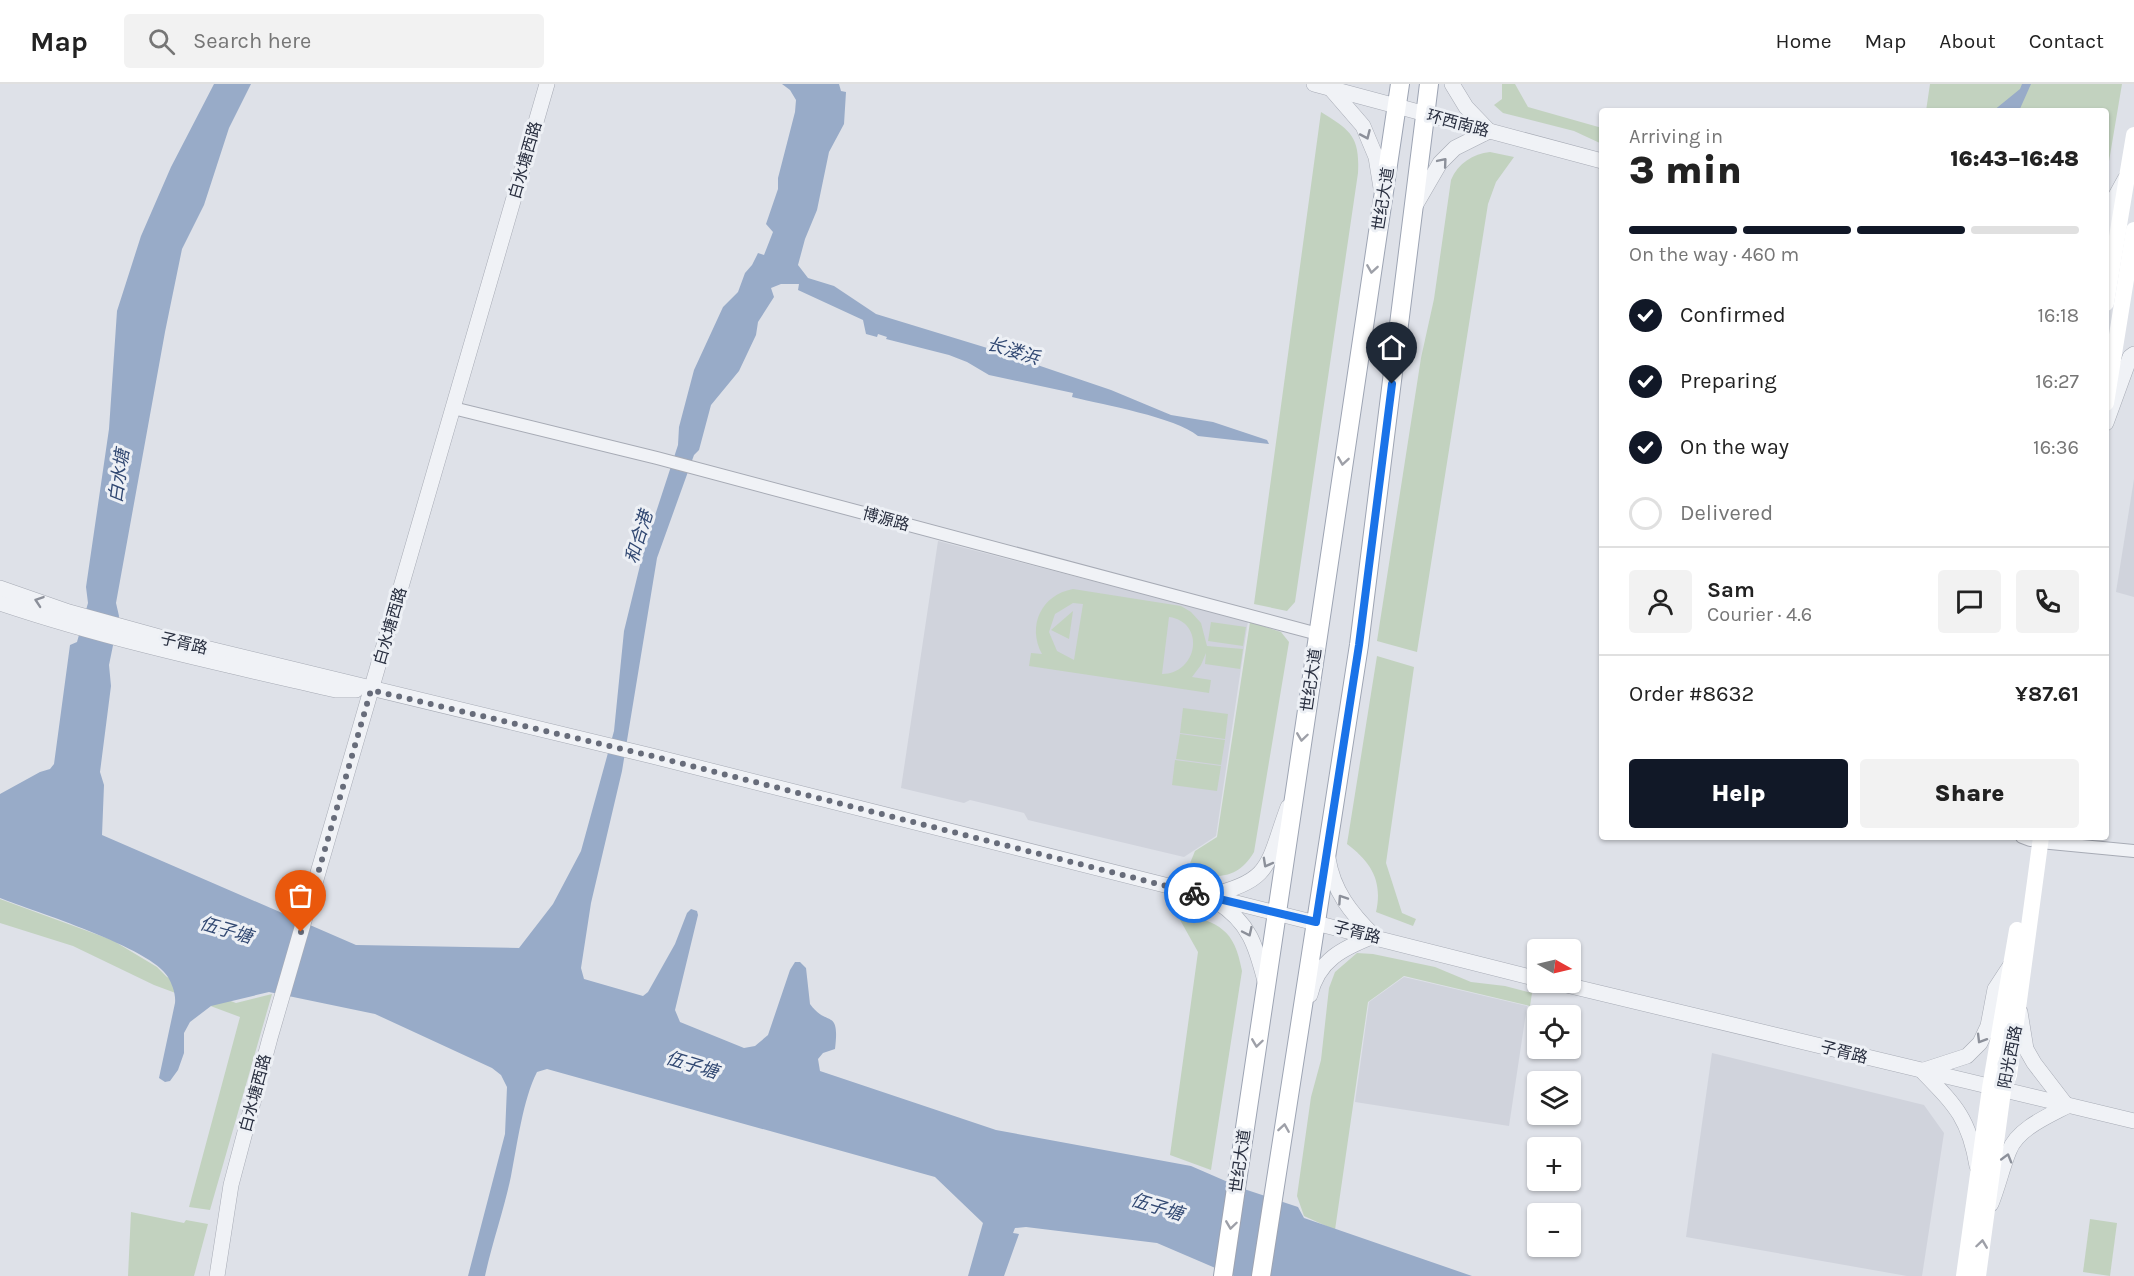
<!DOCTYPE html>
<meta charset="utf-8">
<style>
body{margin:0;font-family:Karla,"Noto Sans SC",sans-serif;background:#f2f2f2;color:#222;height:100vh;display:flex;flex-direction:column;font-size:22px;white-space:nowrap}
*{box-sizing:border-box;margin:0}
p{font-size:20px;color:#767676}
.icon{flex:none;width:33px;height:33px;fill:none;stroke:currentColor;stroke-width:2;stroke-linecap:round;stroke-linejoin:round}
.map{position:relative;flex:1;overflow:hidden}
.sheet{position:absolute;left:1599px;top:24px;width:510px;height:732px;display:flex;flex-direction:column;background:#fff;border-radius:6px;box-shadow:0 2px 4px #0004}
.sheet>*{flex:none}
.needle{width:39px;rotate:98deg}
.tools{position:absolute;left:1527px;top:855px;display:grid;gap:12px}
.tools a{display:grid;place-items:center;width:54px;height:54px;border-radius:6px;background:#fff;box-shadow:0 2px 4px #0004;font-size:30px}
.pin{position:absolute;display:grid;place-items:center;width:51px;height:51px;color:#fff;margin:-62px -26px;border-radius:50% 50% 50% 0;rotate:-45deg;box-shadow:0 0 6px #0007}
.pin .icon{rotate:45deg}
.courier{position:absolute;display:grid;place-items:center;width:60px;height:60px;margin:-30px;border:4px solid #1a73e8;border-radius:50%;background:#fff;color:#222;box-shadow:0 2px 8px #0007}
.head em{font-style:normal;font-weight:800}
.head div{display:flex;flex-direction:column-reverse}
.head{display:flex;align-items:center;justify-content:space-between;height:102px;padding:0 30px}
h1{font-size:39px;font-weight:800;line-height:45px}
.bar{display:grid;grid-template-columns:repeat(4,1fr);gap:9px 6px;align-content:center;height:72px;padding:0 30px}
.bar i{height:8px;border-radius:4px;background:#e0e0e0}
.bar .active{background:#111827}
.bar p{grid-column:span 4}
.line{display:flex;align-items:center;gap:15px;padding:0 30px;border-top:2px solid #e0e0e0}
.line div{flex:1}
.round{display:grid;place-items:center;flex:none;width:63px;height:63px;border-radius:6px;background:#f2f2f2}
ol{padding:0 30px;list-style:none}
li{display:flex;align-items:center;gap:18px;height:66px}
li p{margin-inline-start:auto}
li .icon{padding:6px;border-radius:50%;background:#111827;color:#fff;stroke-width:4}
li:last-child{color:#767676}
li i{width:33px;height:33px;border:3px solid #e0e0e0;border-radius:50%}
.action{display:flex;gap:12px;margin-top:auto;padding:12px 30px}
.action a{flex:1;height:69px;border-radius:6px;background:#111827;color:#fff;font-size:24px;font-weight:800;line-height:69px;text-align:center}
.action a+a{background:#f2f2f2;color:#222}
header{display:flex;align-items:center;gap:36px;box-sizing:border-box;height:84px;padding:0 30px;background:#fff;border-bottom:2px solid #e0e0e0}
header strong{font-size:28px}
nav{display:flex;gap:33px;margin-inline-start:auto;font-size:21px}
.search{width:420px;height:54px;background:#f2f2f2;display:flex;align-items:center;gap:15px;box-sizing:border-box;padding:0 21px;border-radius:6px;color:#767676;font-size:22px}
.map>svg:first-child{display:block}
.built{fill:#d0d3dc}
.green{fill:#c2d2bf;fill-rule:evenodd}
.water{fill:#98abc8}
.lines{fill:none;stroke-linecap:round;stroke-linejoin:round}
.minor-casing{stroke:#a7abb5;stroke-width:14}
.tertiary-casing{stroke:#a7abb5;stroke-width:16}
.primary-casing{stroke:#9da4b3;stroke-width:20}
.minor{stroke:#f0f2f6;stroke-width:12}
.tertiary{stroke:#f0f2f6;stroke-width:15}
.secondary{stroke:#fff;stroke-width:16}
.primary{stroke:#fff;stroke-width:18}
.oneway{stroke:#8c909a}
.oneway2{stroke:#9ea0a8}
.done{stroke:#676c7a;stroke-width:6;stroke-dasharray:0 10.8}
.route{stroke:#1a73e8;stroke-width:8}
.labels{text-anchor:middle;dominant-baseline:central;stroke-width:6;stroke-linejoin:round;paint-order:stroke}
.street-label{font-size:16px;fill:#272d3e;stroke:#edf0f5}
.water-label{font-size:18px;font-style:italic;fill:#314872;stroke:#edf0f5}
</style>
<header>
<strong>Map</strong>
<div class="search"><svg class="icon" aria-label="search" viewBox="0 0 24 24"><circle cx="10" cy="10" r="6"/><path d="M15 15l6 6"/></svg>Search here</div>
<nav><a>Home</a><a>Map</a><a>About</a><a>Contact</a></nav>
</header>
<div class="map">
<svg width="2134" height="1192" viewBox="0 0 2134 1192">
<rect width="100%" height="100%" fill="#dee1e8"/>
<!-- built -->
<g class="built">
<path d="M 2134,395 L 2134,513 L 2116,508 Z"/>
<path d="M 938,457 L 1248,537 L 1216,752 L 1184,773 L 1028,736 L 1024,729 L 970,716 L 964,719 L 901,704 Z"/>
<path d="M 1404,893 L 1527,922 L 1509,1042 L 1355,1018 L 1369,918 Z"/>
<path d="M 1712,969 L 1924,1021 L 1944,1049 L 1922,1192 L 1907,1192 L 1686,1153 Z"/>
</g>
<!-- green -->
<g class="green">
<path d="M 1502,0 L 1515,0 L 1528,23 L 1602,44 L 1602,60 L 1574,47 L 1503,29 L 1494,21 L 1502,15 Z"/>
<path d="M 1930,0 L 2122,0 L 2106,95 L 2106,27 L 1926,27 Z"/>
<path d="M 1321,28 C 1350,46 1360,52 1358,89 L 1295,518 L 1287,527 L 1254,520 Z"/>
<path d="M 1490,68 L 1514,73 L 1496,98 L 1488,120 L 1417,568 L 1377,557 L 1421,274 L 1434,215 L 1451,96 C 1458,79 1473,70 1490,68 Z"/>
<path d="M 1073,505 L 1181,522 L 1191,528 L 1201,539 L 1207,562 L 1243,565 L 1240,585 L 1205,580 L 1206,569 L 1201,581 L 1192,593 L 1211,596 L 1209,609 L 1029,582 L 1031,569 L 1042,570 C 1027,542 1041,511 1073,505 ZM 1073,519 L 1083,520 L 1074,576 L 1057,567 L 1049,548 L 1055,530 ZM 1169,533 C 1206,538 1198,590 1162,590 Z"/>
<path d="M 1073,527 L 1069,555 L 1051,546 Z"/>
<path d="M 1211,538 L 1246,543 L 1243,562 L 1208,557 Z"/>
<path d="M 1250,538 L 1281,548 L 1289,558 L 1254,768 C 1237,797 1215,794 1186,789 L 1195,767 L 1217,753 Z"/>
<path d="M 1377,572 L 1414,583 L 1386,779 L 1402,829 L 1416,835 L 1413,842 L 1376,828 C 1383,797 1371,778 1347,760 Z"/>
<path d="M 1183,624 L 1228,630 L 1225,655 L 1180,649 Z"/>
<path d="M 1180,650 L 1225,656 L 1221,681 L 1176,675 Z"/>
<path d="M 1175,676 L 1221,682 L 1217,707 L 1172,701 Z"/>
<path d="M 0,815 L 112,856 L 157,883 L 167,893 L 236,919 L 272,910 L 210,1126 L 189,1123 L 240,933 L 154,901 L 73,862 L 0,839 Z"/>
<path d="M 1180,828 C 1220,840 1234,844 1242,887 L 1211,1086 L 1170,1071 L 1198,868 L 1179,834 Z"/>
<path d="M 1357,869 L 1373,870 L 1435,883 L 1471,898 L 1505,902 L 1532,909 L 1530,922 L 1404,892 L 1368,918 L 1335,1146 L 1304,1132 L 1297,1112 L 1311,1013 L 1321,976 L 1329,904 L 1335,888 Z"/>
<path d="M 131,1128 L 184,1139 L 186,1136 L 208,1140 L 194,1192 L 128,1192 Z"/>
<path d="M 2090,1135 L 2117,1139 L 2110,1192 L 2083,1188 Z"/>
</g>
<!-- water -->
<g class="water">
<path d="M 214,0 L 251,0 L 229,44 L 204,121 L 182,165 L 165,248 L 116,519 L 119,532 L 109,581 L 111,602 L 100,688 L 104,701 L 102,751 L 356,861 L 519,864 L 553,820 L 581,767 L 614,647 L 624,547 L 644,465 L 678,361 L 679,343 L 694,286 L 723,223 L 738,208 L 745,189 L 752,181 L 758,169 L 764,171 L 773,148 L 766,140 L 778,105 L 778,94 L 795,28 L 796,16 L 790,6 L 782,0 L 839,0 L 841,7 L 846,8 L 844,40 L 829,68 L 817,126 L 805,155 L 798,181 L 808,194 L 834,202 L 876,230 L 984,263 L 1111,306 L 1171,331 L 1213,338 L 1267,356 L 1269,360 L 1198,352 C 1175,333 1104,321 1072,313 L 1073,309 L 989,291 L 967,278 L 949,271 L 886,255 L 887,253 L 878,250 L 877,253 L 866,250 L 863,236 L 798,206 L 799,200 L 781,200 L 771,204 L 774,213 L 758,238 L 756,251 L 739,287 L 711,321 L 699,366 L 694,371 L 657,474 L 622,687 L 591,819 L 581,884 L 584,895 L 643,912 L 648,908 L 675,860 L 687,829 L 691,825 L 697,827 L 698,831 L 675,926 L 680,938 L 744,964 L 755,962 L 768,951 L 790,886 L 795,878 L 800,878 L 806,884 L 810,920 C 827,944 840,923 835,965 L 823,969 L 818,975 L 820,987 L 996,1046 L 1191,1082 L 1244,1105 L 1298,1123 L 1304,1134 L 1472,1192 L 1234,1192 L 1157,1159 L 1026,1143 L 1015,1144 L 1013,1149 L 1019,1150 L 1004,1192 L 968,1192 L 983,1139 L 935,1093 L 547,985 L 537,988 C 523,1015 517,1062 511,1092 C 504,1126 492,1159 485,1192 L 468,1192 L 505,1050 L 507,1003 L 501,991 L 492,984 L 375,930 L 269,908 L 211,922 L 190,938 L 184,949 L 184,969 L 178,986 L 170,997 L 165,998 L 159,994 L 175,919 C 176,910 172,900 168,893 C 152,864 33,827 0,814 L 0,710 L 40,688 L 50,685 L 54,680 L 70,561 L 77,558 L 88,519 L 86,503 L 109,345 L 117,227 L 141,152 L 171,83 Z"/>
<path d="M 2022,0 L 2031,0 L 2019,27 L 1993,27 L 2020,5 Z"/>
</g>
<g class="lines">
<defs>
<g id="minor">
<path d="M 453,324 L 657,374 L 1318,550"/>
<path d="M 2022,753 L 2030,756"/>
<path d="M 2040,758 L 2134,767"/>
</g>
<g id="tertiary">
<path d="M 1314,0 L 1602,77"/>
<path d="M 1452,0 L 1466,23 L 1489,47"/>
<path d="M 1331,5 L 1363,42 L 1376,73 L 1381,104"/>
<path d="M 1415,122 L 1440,79 L 1455,64 L 1489,47"/>
<path d="M 2106,148 L 2114,115 L 2125,95"/>
<path d="M 2106,339 L 2130,273 L 2134,270"/>
<path d="M 0,504 L 69,528 L 156,552 L 652,672 L 1538,895"/>
<path d="M 0,519 C 110,556 223,580 336,606 L 356,606"/>
<path d="M 1328,774 C 1333,807 1351,829 1374,852"/>
<path d="M 1210,811 C 1273,797 1267,779 1288,723"/>
<path d="M 1217,818 C 1249,838 1256,862 1265,897"/>
<path d="M 1554,898 L 2134,1037"/>
<path d="M 1310,911 C 1318,876 1343,864 1374,852"/>
<path d="M 2020,928 L 2026,965 L 2034,979 L 2067,1022"/>
<path d="M 1924,986 L 1967,972 L 1980,959 L 1988,942 L 1995,905 L 2010,882"/>
<path d="M 1922,987 C 1955,1021 1969,1034 1977,1082"/>
<path d="M 1991,1120 C 1998,1103 2002,1084 2009,1067 C 2017,1045 2048,1032 2067,1022"/>
<path d="M 217,1192 L 231,1101 L 270,954 L 547,0"/>
</g>
<g id="primary">
<path d="M 1223,1192 L 1400,0"/>
<path d="M 1261,1192 L 1359,561 L 1429,0"/>
</g>
</defs>
<!-- minor casing -->
<use href="#minor" class="minor-casing"/>
<!-- tertiary casing -->
<use href="#tertiary" class="tertiary-casing"/>
<!-- primary casing -->
<use href="#primary" class="primary-casing"/>
<!-- minor -->
<use href="#minor" class="minor"/>
<!-- tertiary -->
<use href="#tertiary" class="tertiary"/>
<!-- secondary -->
<g class="secondary">
<path d="M 2106,219 L 2134,51"/>
<path d="M 2106,319 L 2134,146"/>
<path d="M 1964,1192 L 1990,1004 L 2017,846"/>
<path d="M 1978,1192 L 2003,1007 L 2009,991 L 2041,753"/>
</g>
<!-- primary -->
<use href="#primary" class="primary"/>
</g>
<!-- one-way arrows -->
<defs><path id="oneway-chevron" d="M-2-3.5L2.5 0L-2 3.5" fill="none" stroke-width="1.6" stroke-linecap="round" stroke-linejoin="round" transform="scale(1.5)"/></defs>
<g class="oneway">
<use href="#oneway-chevron" transform="translate(1366 51) rotate(66)"/>
<use href="#oneway-chevron" transform="translate(1443 78) rotate(-50)"/>
<use href="#oneway-chevron" transform="translate(39 517) rotate(-161)"/>
<use href="#oneway-chevron" transform="translate(1267 779) rotate(119)"/>
<use href="#oneway-chevron" transform="translate(1342 815) rotate(-124)"/>
<use href="#oneway-chevron" transform="translate(1248 848) rotate(65)"/>
<use href="#oneway-chevron" transform="translate(1981 955) rotate(121)"/>
<use href="#oneway-chevron" transform="translate(2007 1074) rotate(-74)"/>
</g>
<g class="oneway2">
<use href="#oneway-chevron" transform="translate(1372 185) rotate(99)"/>
<use href="#oneway-chevron" transform="translate(1343 377) rotate(99)"/>
<use href="#oneway-chevron" transform="translate(1302 653) rotate(98)"/>
<use href="#oneway-chevron" transform="translate(1257 959) rotate(98)"/>
<use href="#oneway-chevron" transform="translate(1284 1044) rotate(-81)"/>
<use href="#oneway-chevron" transform="translate(1231 1141) rotate(98)"/>
<use href="#oneway-chevron" transform="translate(1982 1160) rotate(-82)"/>
</g>
<g class="lines">
<!-- done -->
<path class="done" d="M 301,848 L 371,606 L 652,672 L 1194,809"/>
<!-- route -->
<path class="route" d="M 1194,809 L 1316,838 L 1359,561 L 1392,300"/>
</g>
<g class="labels">
<!-- street labels -->
<g class="street-label">
<text transform="translate(1458 39) rotate(15)">环西南路</text>
<text transform="translate(525 76) rotate(-74)">白水塘西路</text>
<text transform="translate(1383 115) rotate(-81)">世纪大道</text>
<text transform="translate(886 435) rotate(15)">博源路</text>
<text transform="translate(390 542) rotate(-74)">白水塘西路</text>
<text transform="translate(184 559) rotate(13)">子胥路</text>
<text transform="translate(1311 596) rotate(-82)">世纪大道</text>
<text transform="translate(1357 848) rotate(14)">子胥路</text>
<text transform="translate(1844 968) rotate(14)">子胥路</text>
<text transform="translate(2010 973) rotate(-79)">阳光西路</text>
<text transform="translate(255 1009) rotate(-75)">白水塘西路</text>
<text transform="translate(1240 1077) rotate(-82)">世纪大道</text>
</g>
<!-- water labels -->
<g class="water-label">
<text transform="translate(1013 267) rotate(17)">长溇浜</text>
<text transform="translate(119 392) rotate(-82)">白水塘</text>
<text transform="translate(639 453) rotate(-73)">和合港</text>
<text transform="translate(226 846) rotate(16)">伍子塘</text>
<text transform="translate(692 981) rotate(17)">伍子塘</text>
<text transform="translate(1157 1123) rotate(17)">伍子塘</text>
</g>
</g>
</svg>
<div class="tools">
<a><svg class="needle" viewBox="-14 -14 28 28"><path d="M0-13l5 13h-10z" fill="#e53935"/><path d="M0 13l5-13h-10z" fill="#767676"/></svg></a>
<a><svg class="icon" aria-label="locate" viewBox="0 0 24 24"><circle cx="12" cy="12" r="6"/><path d="M12 2v4M12 18v4M2 12h4M18 12h4"/></svg></a>
<a><svg class="icon" aria-label="layers" viewBox="0 0 24 24"><path d="M12 4l9 5-9 5-9-5zM3 14l9 5 9-5"/></svg></a>
<a>+</a>
<a>−</a>
</div>
<div class="pin" style="left:301px;top:848px;background:#ea580c"><svg class="icon" aria-label="bag" viewBox="0 0 24 24"><path d="M5 8h14l-1 12H6zM9 8a3 3 0 0 1 6 0"/></svg></div>
<div class="pin" style="left:1392px;top:300px;background:#1f2937"><svg class="icon" aria-label="home" viewBox="0 0 24 24"><path d="M3 11l9-7 9 7M6 9v11h12V9"/></svg></div>
<div class="courier" style="left:1194px;top:809px"><svg class="icon" aria-label="bike" viewBox="0 0 24 24"><circle cx="6" cy="16" r="4"/><circle cx="18" cy="16" r="4"/><path d="M6 16l4-8h5l3 8M10 8l3 8H6M13 5h3"/></svg></div>
<section class="sheet">
<div class="head"><div><h1>3 min</h1><p>Arriving in</p></div><em>16:43–16:48</em></div>
<div class="bar"><i class="active"></i><i class="active"></i><i class="active"></i><i></i><p>On the way · 460 m</p></div>
<ol>
<li><svg class="icon" aria-label="check" viewBox="0 0 24 24"><path d="M5 12l5 5 9-10"/></svg>Confirmed<p>16:18</p></li>
<li><svg class="icon" aria-label="check" viewBox="0 0 24 24"><path d="M5 12l5 5 9-10"/></svg>Preparing<p>16:27</p></li>
<li><svg class="icon" aria-label="check" viewBox="0 0 24 24"><path d="M5 12l5 5 9-10"/></svg>On the way<p>16:36</p></li>
<li><i></i>Delivered</li>
</ol>
<div class="line" style="height:108px"><a class="round"><svg class="icon" aria-label="person" viewBox="0 0 24 24"><circle cx="12" cy="8" r="4"/><path d="M4 21q1-7 8-7t8 7"/></svg></a><div><b>Sam</b><p>Courier · 4.6</p></div><a class="round"><svg class="icon" aria-label="chat" viewBox="0 0 24 24"><path d="M4 5h16v11H9l-5 4z"/></svg></a><a class="round"><svg class="icon" aria-label="phone" viewBox="0 0 24 24"><path d="M5 4h4l2 5-3 2q2 4 5 5l2-3 5 2v4C11 20 4 13 5 4z"/></svg></a></div>
<div class="line" style="height:78px"><div>Order #8632</div><b>¥87.61</b></div>
<div class="action"><a>Help</a><a>Share</a></div>
</section>
</div>
